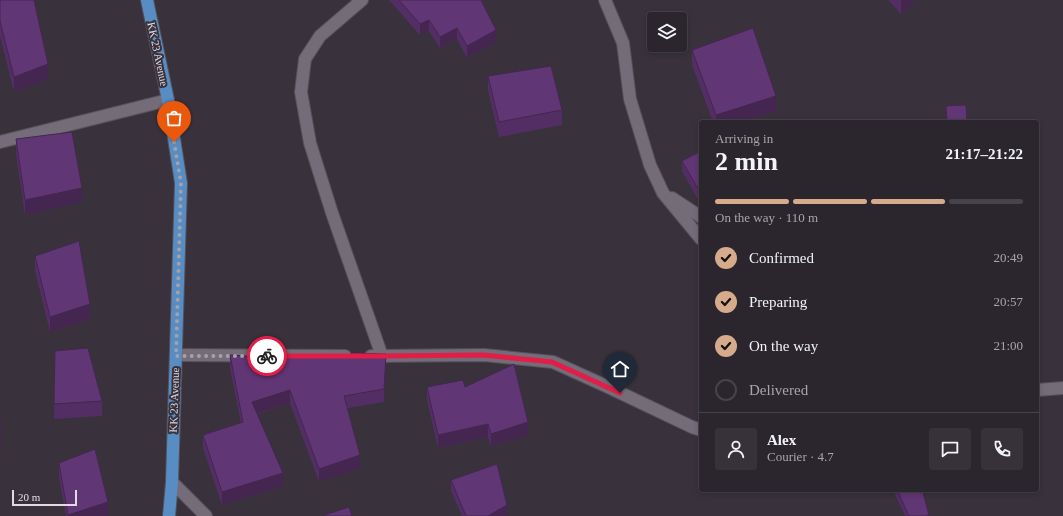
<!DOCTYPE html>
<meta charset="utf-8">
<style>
body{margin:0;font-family:"Times New Roman",serif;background:#37323a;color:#f1f3f6;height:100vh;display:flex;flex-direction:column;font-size:15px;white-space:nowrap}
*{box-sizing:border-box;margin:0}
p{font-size:13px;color:#a6a5aa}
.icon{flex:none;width:22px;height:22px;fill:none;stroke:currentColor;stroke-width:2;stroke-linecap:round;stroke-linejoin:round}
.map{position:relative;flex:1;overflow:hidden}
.side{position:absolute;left:699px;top:120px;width:340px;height:372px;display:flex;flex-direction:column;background:#2b262e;border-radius:4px;box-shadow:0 2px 6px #0003,0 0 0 1px #47434a}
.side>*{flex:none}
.buttons{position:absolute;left:647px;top:12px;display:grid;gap:8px}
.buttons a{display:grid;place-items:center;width:40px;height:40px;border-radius:4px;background:#2b262e;box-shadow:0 2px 6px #0003,0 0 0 1px #47434a;font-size:20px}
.scale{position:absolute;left:12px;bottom:10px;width:65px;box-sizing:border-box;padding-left:4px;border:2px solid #e1dce3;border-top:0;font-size:11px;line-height:14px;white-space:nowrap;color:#e1dce3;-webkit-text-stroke:3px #39323d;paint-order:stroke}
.pin{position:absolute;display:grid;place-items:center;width:34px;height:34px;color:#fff;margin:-41px -17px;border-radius:50% 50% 50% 0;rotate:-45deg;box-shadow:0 0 4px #0007}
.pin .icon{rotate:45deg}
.courier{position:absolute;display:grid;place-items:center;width:40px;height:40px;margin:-20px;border:3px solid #e11d48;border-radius:50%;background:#fff;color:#222;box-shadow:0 1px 5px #0007}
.summary em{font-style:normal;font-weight:800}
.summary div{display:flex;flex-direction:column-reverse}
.summary{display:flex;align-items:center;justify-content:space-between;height:68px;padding:0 16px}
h1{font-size:26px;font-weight:800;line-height:30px}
.bar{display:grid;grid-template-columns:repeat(4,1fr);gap:6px 4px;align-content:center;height:48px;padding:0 16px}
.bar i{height:5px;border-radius:3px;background:#47434a}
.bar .current{background:#d6ab8b}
.bar p{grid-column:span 4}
.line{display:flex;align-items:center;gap:10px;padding:0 16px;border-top:1px solid #47434a}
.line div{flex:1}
.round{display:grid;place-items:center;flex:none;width:42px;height:42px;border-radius:4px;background:#37323a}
ol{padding:0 16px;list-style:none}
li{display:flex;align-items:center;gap:12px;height:44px}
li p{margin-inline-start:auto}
li .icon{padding:4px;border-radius:50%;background:#d6ab8b;color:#111;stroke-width:4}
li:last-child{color:#a6a5aa}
li i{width:22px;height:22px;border:2px solid #47434a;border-radius:50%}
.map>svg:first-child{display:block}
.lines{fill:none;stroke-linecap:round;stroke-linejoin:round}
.minor-casing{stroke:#565059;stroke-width:14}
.major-casing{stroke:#565059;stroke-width:14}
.minor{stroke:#746c78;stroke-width:12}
.major{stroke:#578dc3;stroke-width:12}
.wall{fill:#532e64}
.shaded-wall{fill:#442651}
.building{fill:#613674;stroke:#442651}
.done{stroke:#a6a0a9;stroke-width:4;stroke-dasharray:0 7.2}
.route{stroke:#e11d48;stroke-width:5}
.labels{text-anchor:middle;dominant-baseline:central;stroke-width:4;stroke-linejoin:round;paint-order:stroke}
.street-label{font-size:11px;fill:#e1dce3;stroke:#39323d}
</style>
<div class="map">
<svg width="1063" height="516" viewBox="0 0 1063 516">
<rect width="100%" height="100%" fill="#39323d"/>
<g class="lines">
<defs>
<g id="minor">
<path d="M 362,0 L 320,36 L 305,59 L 301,92 L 310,143 L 332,213 L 382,356"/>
<path d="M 605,0 L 623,43 L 630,99 L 650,165 L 663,193 L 701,239"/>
<path d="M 0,142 L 168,100"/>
<path d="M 672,198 L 701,217"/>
<path d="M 176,355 L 345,356"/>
<path d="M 371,356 L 484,355 L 553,362 L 606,386 L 692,427 L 701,430"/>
<path d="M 1037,390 L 1063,388"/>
<path d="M 172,482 L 206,516"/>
</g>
<path id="major" d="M 147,0 L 168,100 L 181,183 L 172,482 L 169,516"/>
</defs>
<!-- minor casing -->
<use href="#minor" class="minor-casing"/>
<!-- major casing -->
<use href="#major" class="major-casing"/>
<!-- minor -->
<use href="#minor" class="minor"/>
<!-- major -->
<use href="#major" class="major"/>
</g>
<!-- wall -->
<g class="wall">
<path d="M 0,0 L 48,79 L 14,92 L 0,36 Z"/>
<path d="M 389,0 L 481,0 L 496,42 L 467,58 L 457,39 L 440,48 L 429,31 L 420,35 Z"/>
<path d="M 888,0 L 916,0 L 901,14 Z"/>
<path d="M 692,50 L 776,111 L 741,122 L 713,122 L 692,65 Z"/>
<path d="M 488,76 L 562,110 L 562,125 L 499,137 L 488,91 Z"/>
<path d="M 16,139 L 82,202 L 25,215 L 16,154 Z"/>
<path d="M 701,151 L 701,199 L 697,198 L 682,171 L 682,161 Z"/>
<path d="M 35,256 L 90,319 L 50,332 L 35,271 Z"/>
<path d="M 230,355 L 386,367 L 384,402 L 348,408 L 360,468 L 319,482 L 290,403 L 257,414 L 283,486 L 222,505 L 203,448 L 203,435 L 241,423 L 230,368 Z"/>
<path d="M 427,387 L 465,387 L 528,435 L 491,446 L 488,437 L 438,448 L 427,400 Z"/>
<path d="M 102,401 L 102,416 L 54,419 L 54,404 Z"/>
<path d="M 59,463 L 108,516 L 66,516 L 59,477 Z"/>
<path d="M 451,480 L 507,516 L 462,516 L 451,491 Z"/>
<path d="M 893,490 L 920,490 L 929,516 L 905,516 Z"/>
</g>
<!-- shaded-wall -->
<g class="shaded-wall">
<path d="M 901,0 L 916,0 L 901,14 Z"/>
<path d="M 429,20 L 429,31 L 420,35 L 420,24 Z"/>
<path d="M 457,28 L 457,39 L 440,48 L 440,37 Z"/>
<path d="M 496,30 L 496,42 L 467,58 L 467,46 Z"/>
<path d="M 48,64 L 48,79 L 14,92 L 14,77 Z"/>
<path d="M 776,96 L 776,111 L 741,122 L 716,122 L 716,115 Z"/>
<path d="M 82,188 L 82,202 L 25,215 L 25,200 Z"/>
<path d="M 90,304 L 90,319 L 50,332 L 50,317 Z"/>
<path d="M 386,354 L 386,367 L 384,402 L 384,389 Z"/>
<path d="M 290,390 L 290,403 L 252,415 L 252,402 Z"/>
<path d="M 528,422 L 528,435 L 491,446 L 491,434 Z"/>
<path d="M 488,424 L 488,437 L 438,448 L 438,435 Z"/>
<path d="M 1,431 L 1,450 L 0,450 L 0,432 Z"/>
<path d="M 360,455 L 360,468 L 319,482 L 319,469 Z"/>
<path d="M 283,473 L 283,486 L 222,505 L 222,492 Z"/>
<path d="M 108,502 L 108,516 L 68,516 L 68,515 Z"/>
<path d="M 507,505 L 507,516 L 488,516 Z"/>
</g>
<!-- building -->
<g class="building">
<path d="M 0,0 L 34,0 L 48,64 L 14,77 L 0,21 Z"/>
<path d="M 399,0 L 481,0 L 496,30 L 467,46 L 457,28 L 440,37 L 429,20 L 420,24 Z"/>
<path d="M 753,28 L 776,96 L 716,115 L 692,50 Z"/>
<path d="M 551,66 L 562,110 L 499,122 L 488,76 Z"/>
<path d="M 966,105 L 967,122 L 947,122 L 946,106 Z"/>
<path d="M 72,132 L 82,188 L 25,200 L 16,139 Z"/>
<path d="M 701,151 L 701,188 L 697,187 L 682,161 Z"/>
<path d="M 79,241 L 90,304 L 50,317 L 35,256 Z"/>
<path d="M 88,348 L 102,401 L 54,404 L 55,351 Z"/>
<path d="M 351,353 L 386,354 L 384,389 L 344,396 L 360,455 L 319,469 L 290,390 L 252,402 L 283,473 L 222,492 L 203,435 L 243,422 L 230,355 L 273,358 L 352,355 Z"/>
<path d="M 514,364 L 528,422 L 491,434 L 488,424 L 438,435 L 427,387 L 463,380 L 465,387 Z"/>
<path d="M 0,422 L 1,431 L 0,432 Z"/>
<path d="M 95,449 L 108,502 L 68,515 L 59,463 Z"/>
<path d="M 497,464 L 507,505 L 488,516 L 466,516 L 451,480 Z"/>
<path d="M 897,490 L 920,490 L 921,493 L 923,492 L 929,515 L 926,516 L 909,516 Z"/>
<path d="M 349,507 L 352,516 L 322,516 Z"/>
</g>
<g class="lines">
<!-- done -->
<path class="done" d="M 174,142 L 181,183 L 176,356 L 267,356"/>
<!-- route -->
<path class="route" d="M 267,356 L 382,356 L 484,355 L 552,362 L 620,393"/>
</g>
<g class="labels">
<!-- street labels -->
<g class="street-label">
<text transform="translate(158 54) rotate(78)">KK 23 Avenue</text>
<text transform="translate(174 400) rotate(-88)">KK 23 Avenue</text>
</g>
</g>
</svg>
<div class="buttons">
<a><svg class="icon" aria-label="layers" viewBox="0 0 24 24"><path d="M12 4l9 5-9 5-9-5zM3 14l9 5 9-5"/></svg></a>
</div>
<div class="scale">20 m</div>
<div class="pin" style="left:174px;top:142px;background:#ea580c"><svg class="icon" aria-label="bag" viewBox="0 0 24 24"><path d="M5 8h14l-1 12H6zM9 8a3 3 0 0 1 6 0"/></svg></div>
<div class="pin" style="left:620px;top:393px;background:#1f2937"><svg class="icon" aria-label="home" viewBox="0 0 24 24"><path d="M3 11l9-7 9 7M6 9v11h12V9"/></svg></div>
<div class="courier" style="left:267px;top:356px"><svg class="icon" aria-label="bike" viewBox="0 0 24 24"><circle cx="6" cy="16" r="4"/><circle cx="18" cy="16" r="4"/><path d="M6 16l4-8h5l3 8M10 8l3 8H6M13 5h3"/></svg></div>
<section class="side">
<div class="summary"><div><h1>2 min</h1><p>Arriving in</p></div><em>21:17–21:22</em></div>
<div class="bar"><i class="current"></i><i class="current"></i><i class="current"></i><i></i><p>On the way · 110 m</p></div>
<ol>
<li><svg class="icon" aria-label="check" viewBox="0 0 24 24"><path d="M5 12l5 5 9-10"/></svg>Confirmed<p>20:49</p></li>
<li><svg class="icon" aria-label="check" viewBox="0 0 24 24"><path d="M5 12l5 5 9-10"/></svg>Preparing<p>20:57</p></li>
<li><svg class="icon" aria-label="check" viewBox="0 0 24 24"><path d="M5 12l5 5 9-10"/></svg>On the way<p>21:00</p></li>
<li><i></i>Delivered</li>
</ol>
<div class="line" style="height:72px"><a class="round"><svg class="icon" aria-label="person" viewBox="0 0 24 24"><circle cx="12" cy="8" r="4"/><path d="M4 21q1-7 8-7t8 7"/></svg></a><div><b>Alex</b><p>Courier · 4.7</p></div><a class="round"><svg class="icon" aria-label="chat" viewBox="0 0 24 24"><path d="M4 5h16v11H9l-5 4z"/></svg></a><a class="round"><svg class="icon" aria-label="phone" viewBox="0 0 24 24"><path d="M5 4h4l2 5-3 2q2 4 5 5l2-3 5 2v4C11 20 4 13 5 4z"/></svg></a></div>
</section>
</div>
